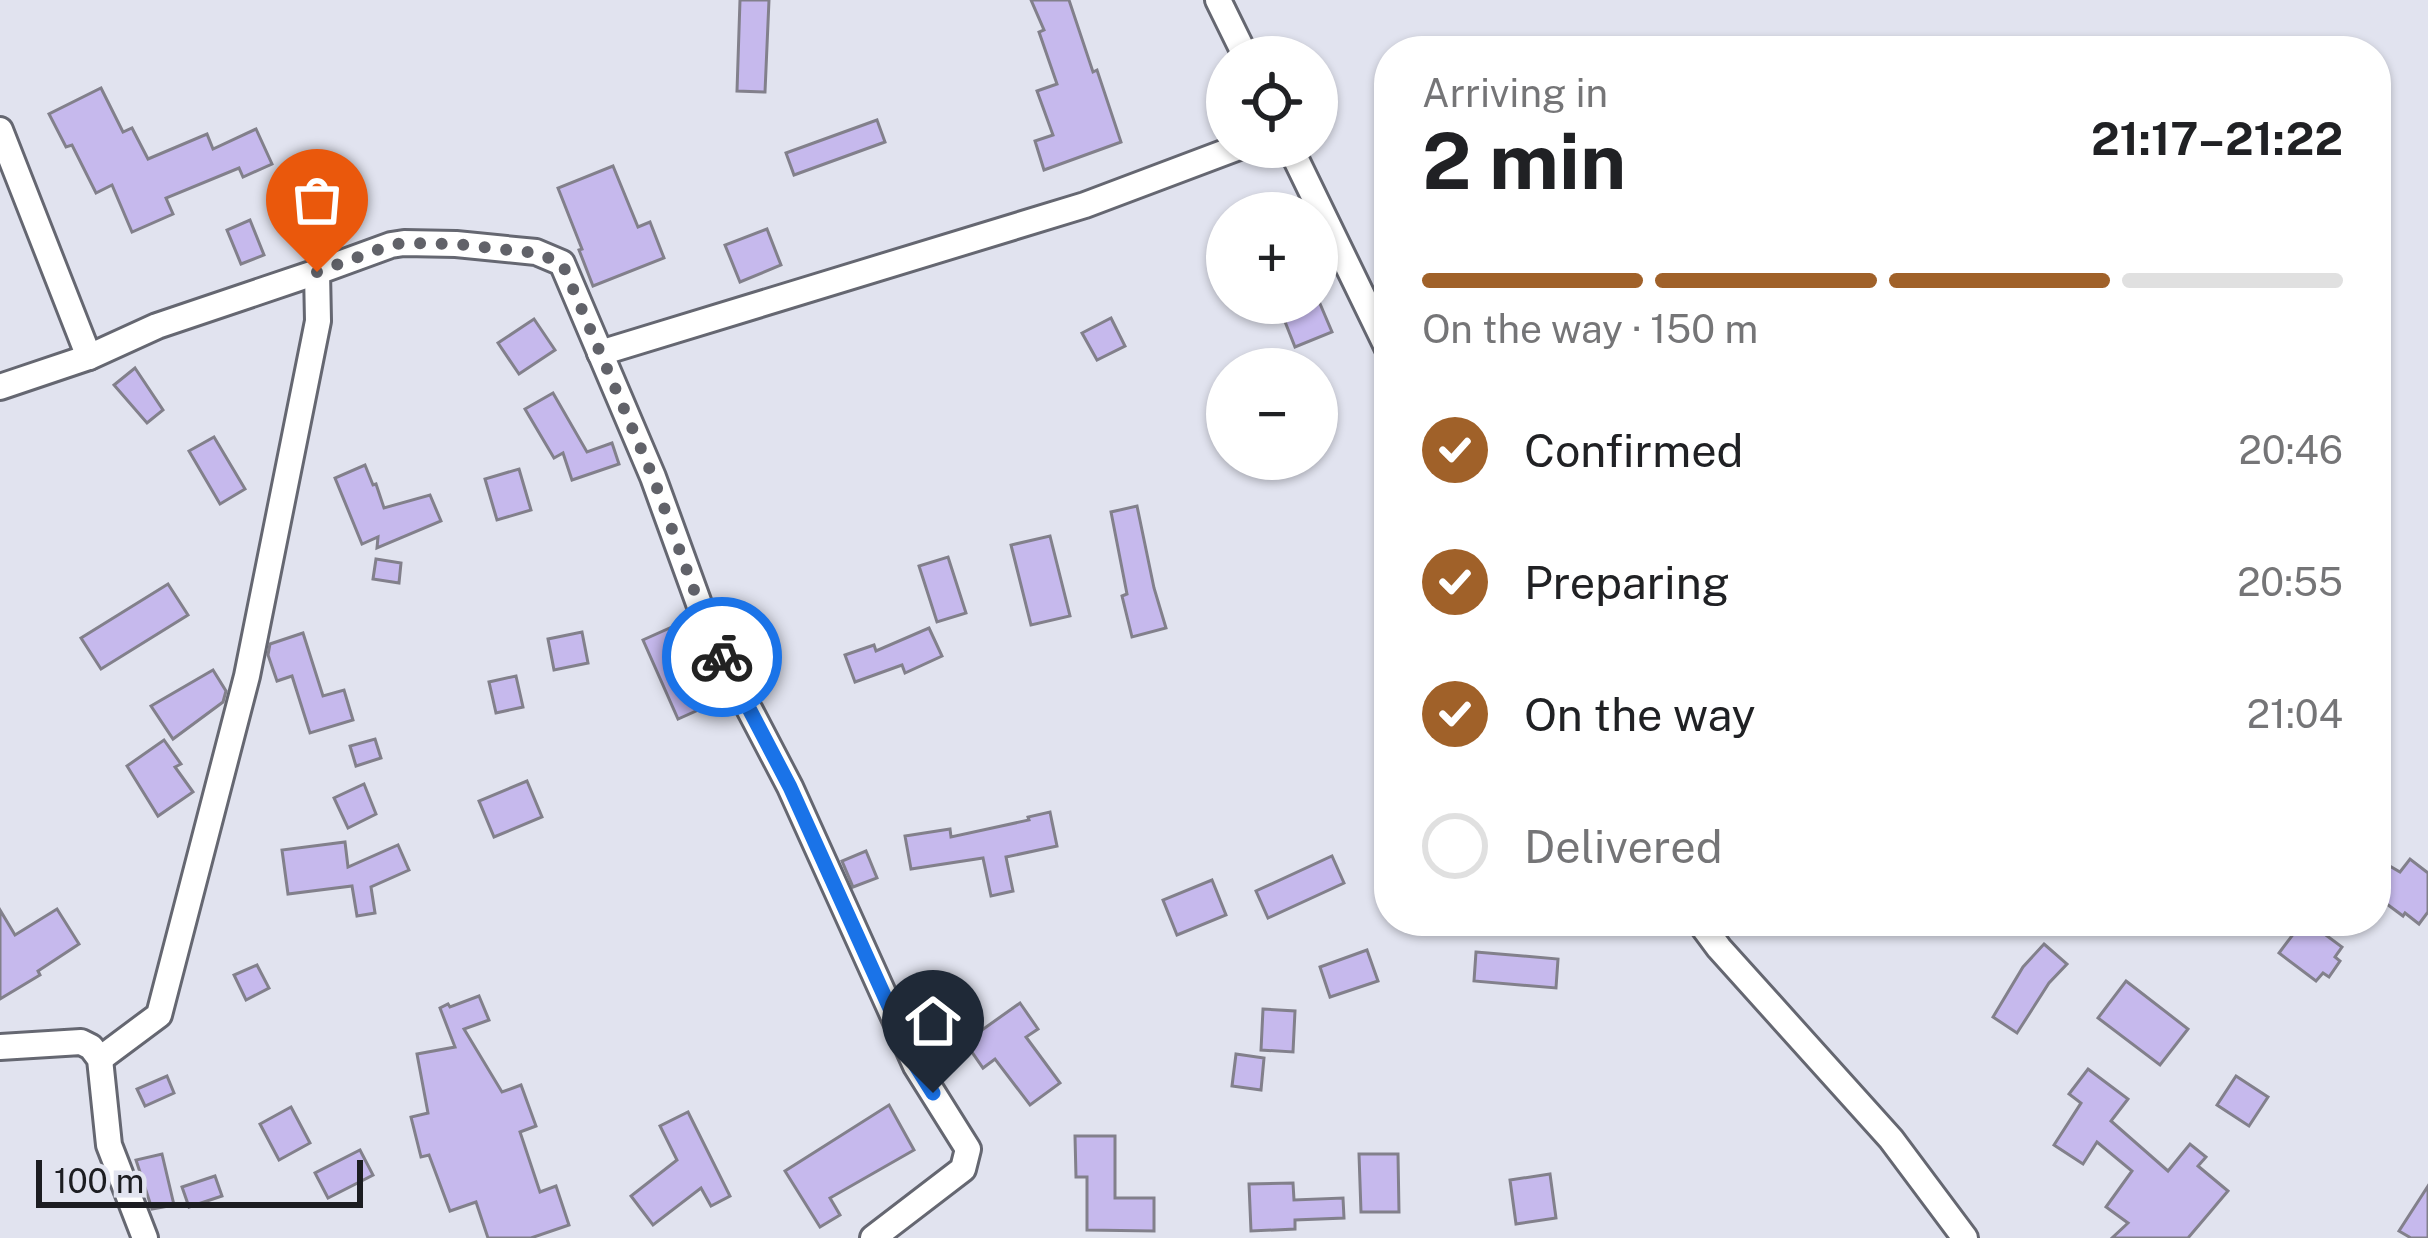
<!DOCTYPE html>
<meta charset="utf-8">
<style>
body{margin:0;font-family:"Public Sans",sans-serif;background:#f2f2f2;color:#202124;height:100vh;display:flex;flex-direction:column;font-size:45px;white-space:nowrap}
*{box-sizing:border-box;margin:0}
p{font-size:39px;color:#757577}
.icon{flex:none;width:66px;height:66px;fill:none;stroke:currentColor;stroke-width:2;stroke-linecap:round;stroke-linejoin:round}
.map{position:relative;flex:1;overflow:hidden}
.panel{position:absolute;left:1374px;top:36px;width:1017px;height:900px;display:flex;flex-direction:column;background:#fff;border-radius:48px;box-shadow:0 3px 9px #0004}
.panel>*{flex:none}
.fabs{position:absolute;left:1206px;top:36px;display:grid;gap:24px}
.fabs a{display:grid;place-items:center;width:132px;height:132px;border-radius:50%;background:#fff;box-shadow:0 3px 9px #0004;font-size:60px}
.scale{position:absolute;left:36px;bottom:30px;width:327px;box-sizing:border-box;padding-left:12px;border:6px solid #1c1d21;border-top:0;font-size:33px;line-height:42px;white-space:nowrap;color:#1c1d21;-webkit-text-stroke:9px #e1e3ef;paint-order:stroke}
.pin{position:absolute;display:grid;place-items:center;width:102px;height:102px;color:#fff;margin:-123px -51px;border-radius:50% 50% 50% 0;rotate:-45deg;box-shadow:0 0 12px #0007}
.pin .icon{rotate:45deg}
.courier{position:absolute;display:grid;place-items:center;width:120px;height:120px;margin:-60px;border:9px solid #1a73e8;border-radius:50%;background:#fff;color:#222;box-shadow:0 3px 15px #0007}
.headline em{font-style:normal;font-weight:700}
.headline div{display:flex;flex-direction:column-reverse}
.headline{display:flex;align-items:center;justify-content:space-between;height:204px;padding:0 48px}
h1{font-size:78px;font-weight:700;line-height:90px}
.bar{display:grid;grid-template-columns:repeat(4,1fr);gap:18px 12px;align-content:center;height:144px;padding:0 48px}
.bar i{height:15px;border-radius:9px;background:#e0e0e0}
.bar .current{background:#a06129}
.bar p{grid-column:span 4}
ol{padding:0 48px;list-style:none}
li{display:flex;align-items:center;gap:36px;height:132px}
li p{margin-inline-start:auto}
li .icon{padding:12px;border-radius:50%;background:#a06129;color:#fff;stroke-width:4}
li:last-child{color:#757577}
li i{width:66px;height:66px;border:6px solid #e0e0e0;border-radius:50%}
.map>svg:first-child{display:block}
.building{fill:#c6b9ed;stroke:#82808b;stroke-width:3}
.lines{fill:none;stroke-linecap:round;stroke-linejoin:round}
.minor-casing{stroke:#656771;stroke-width:30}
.minor{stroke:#fff;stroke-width:24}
.done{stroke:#616269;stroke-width:12;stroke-dasharray:0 21.6}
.route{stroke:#1a73e8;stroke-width:15}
</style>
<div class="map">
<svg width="2428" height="1238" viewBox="0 0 2428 1238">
<rect width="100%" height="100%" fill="#e1e3ef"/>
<!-- building -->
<g class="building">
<path d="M 740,0 L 769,0 L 765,92 L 737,91 Z"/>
<path d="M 1031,0 L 1069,0 L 1093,72 L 1097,70 L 1121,142 L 1044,170 L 1035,141 L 1053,135 L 1037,91 L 1057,84 L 1039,32 L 1044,30 Z"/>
<path d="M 101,88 L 123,132 L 132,128 L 148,159 L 207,134 L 213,149 L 256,129 L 272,164 L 243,177 L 239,168 L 166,198 L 173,214 L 132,232 L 112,185 L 96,193 L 72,145 L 66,147 L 49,114 Z"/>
<path d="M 877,120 L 885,142 L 794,175 L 786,153 Z"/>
<path d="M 613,166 L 638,227 L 650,222 L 664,258 L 593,286 L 579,250 L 582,249 L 558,188 Z"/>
<path d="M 250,220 L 264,255 L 241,264 L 227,230 Z"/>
<path d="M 767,229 L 781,265 L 740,282 L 725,245 Z"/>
<path d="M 1318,299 L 1332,332 L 1295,347 L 1282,314 L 1309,303 L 1317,303 Z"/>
<path d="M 1111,318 L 1125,346 L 1097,360 L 1082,333 Z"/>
<path d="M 534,319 L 555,350 L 519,374 L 498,343 Z"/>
<path d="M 135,368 L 163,410 L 147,423 L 114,385 Z"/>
<path d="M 553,393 L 587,452 L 612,443 L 619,464 L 572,480 L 563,453 L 554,458 L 525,409 Z"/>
<path d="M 214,437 L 245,489 L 220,504 L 189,451 Z"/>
<path d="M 365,465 L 373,485 L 376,484 L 384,508 L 430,495 L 441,521 L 377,548 L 378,537 L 362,544 L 335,478 Z"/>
<path d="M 519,469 L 531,510 L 497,520 L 485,479 Z"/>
<path d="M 1137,506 L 1154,588 L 1166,628 L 1132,637 L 1122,596 L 1127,594 L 1111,512 Z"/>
<path d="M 1050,536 L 1070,616 L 1031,625 L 1011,545 Z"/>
<path d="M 948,557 L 966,613 L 937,622 L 919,566 Z"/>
<path d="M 376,559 L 401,563 L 399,583 L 373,579 Z"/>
<path d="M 168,584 L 188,615 L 101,669 L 81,638 Z"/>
<path d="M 681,623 L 716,702 L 678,719 L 643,640 Z"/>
<path d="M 929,628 L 942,656 L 905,673 L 902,665 L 855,682 L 845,655 L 874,645 L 876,651 Z"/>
<path d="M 582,632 L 588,663 L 554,670 L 548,639 Z"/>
<path d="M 303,633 L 323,696 L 344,690 L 353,720 L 310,733 L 292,676 L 277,681 L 268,655 L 270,644 Z"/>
<path d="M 213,670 L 226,691 L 223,702 L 173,739 L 151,706 Z"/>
<path d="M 516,676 L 523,707 L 496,713 L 489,682 Z"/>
<path d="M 375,739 L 381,758 L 356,766 L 350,746 Z"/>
<path d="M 164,740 L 181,764 L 175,767 L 193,792 L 158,816 L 127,766 Z"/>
<path d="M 527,781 L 542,817 L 494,837 L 479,801 Z"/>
<path d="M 364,784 L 376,814 L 348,828 L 334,798 Z"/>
<path d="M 1050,812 L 1057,846 L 1006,857 L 1013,891 L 991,896 L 983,858 L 911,869 L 905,836 L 950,829 L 951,837 L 1029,820 L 1028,817 Z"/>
<path d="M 345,842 L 348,867 L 398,845 L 409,870 L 371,887 L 375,913 L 357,916 L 352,886 L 288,894 L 282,850 Z"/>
<path d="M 866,851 L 877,878 L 853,887 L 842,861 Z"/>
<path d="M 1332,856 L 1344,883 L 1268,918 L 1256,891 Z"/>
<path d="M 2376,858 L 2400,872 L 2410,859 L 2428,873 L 2428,912 L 2419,924 L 2405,913 L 2403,916 L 2376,896 Z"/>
<path d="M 1212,880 L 1226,915 L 1177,935 L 1163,900 Z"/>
<path d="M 57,909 L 79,944 L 38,971 L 40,975 L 0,999 L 0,910 L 15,935 Z"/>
<path d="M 2303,921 L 2307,921 L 2342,947 L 2335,957 L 2340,961 L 2329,977 L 2323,973 L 2316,981 L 2279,953 Z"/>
<path d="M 2044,944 L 2067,964 L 2049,983 L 2017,1033 L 1993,1017 L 2023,967 Z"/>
<path d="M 1367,950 L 1378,981 L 1330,997 L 1320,967 Z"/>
<path d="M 1476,952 L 1558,959 L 1556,988 L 1474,981 Z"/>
<path d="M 257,965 L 269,988 L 246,1000 L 234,975 Z"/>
<path d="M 2126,981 L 2188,1029 L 2160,1065 L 2098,1018 Z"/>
<path d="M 479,996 L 489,1020 L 464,1029 L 502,1092 L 521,1085 L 536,1126 L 520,1132 L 540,1192 L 556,1186 L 569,1225 L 531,1238 L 488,1238 L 476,1202 L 450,1211 L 429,1155 L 421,1157 L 411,1117 L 428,1113 L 417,1054 L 455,1047 L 440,1008 L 448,1004 L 450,1007 Z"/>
<path d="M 1020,1003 L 1038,1029 L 1026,1037 L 1060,1083 L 1030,1105 L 995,1059 L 983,1068 L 965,1042 Z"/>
<path d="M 1263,1009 L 1295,1011 L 1293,1052 L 1261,1050 Z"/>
<path d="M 1236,1054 L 1264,1058 L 1261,1090 L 1232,1086 Z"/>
<path d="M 2088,1069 L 2128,1099 L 2111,1121 L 2168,1171 L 2190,1144 L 2206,1157 L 2198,1166 L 2228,1191 L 2188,1238 L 2112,1238 L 2128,1223 L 2106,1207 L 2132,1171 L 2097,1142 L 2083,1164 L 2054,1145 L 2081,1103 L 2069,1094 Z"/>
<path d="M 167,1076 L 174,1093 L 145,1106 L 137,1089 Z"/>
<path d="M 2236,1076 L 2268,1097 L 2249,1126 L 2217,1105 Z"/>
<path d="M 889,1105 L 914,1150 L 830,1198 L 840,1215 L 820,1227 L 785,1171 Z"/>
<path d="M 291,1107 L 310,1143 L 279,1160 L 260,1124 Z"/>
<path d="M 688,1112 L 730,1196 L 711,1206 L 701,1188 L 653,1225 L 631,1196 L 677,1160 L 660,1126 Z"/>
<path d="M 1075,1136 L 1115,1136 L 1115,1198 L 1154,1198 L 1154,1231 L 1087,1230 L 1087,1177 L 1076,1177 Z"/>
<path d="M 360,1150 L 373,1175 L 328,1198 L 315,1173 Z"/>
<path d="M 162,1154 L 174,1205 L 152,1209 L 136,1160 Z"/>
<path d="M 1359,1154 L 1398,1154 L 1399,1212 L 1361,1212 Z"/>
<path d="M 1550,1174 L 1556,1218 L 1516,1224 L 1510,1180 Z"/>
<path d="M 215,1176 L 222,1196 L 189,1207 L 182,1187 Z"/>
<path d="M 1293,1183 L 1294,1200 L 1343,1198 L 1344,1218 L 1295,1220 L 1295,1229 L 1251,1231 L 1249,1184 Z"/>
<path d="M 2428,1186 L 2428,1238 L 2411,1238 L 2399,1231 Z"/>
</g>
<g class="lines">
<defs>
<g id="minor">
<path d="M 1218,0 L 1246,57"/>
<path d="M 0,130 L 89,357"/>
<path d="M 1290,147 L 1389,351"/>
<path d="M 600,353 L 1085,205 L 1239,147"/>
<path d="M 0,387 L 89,357 L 157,326 L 317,272"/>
<path d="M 1699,921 L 1719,948 L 1891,1139 L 1965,1238"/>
<path d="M 0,1047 L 81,1042 L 91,1047 L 100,1059 L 109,1145 L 145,1238"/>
<path d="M 100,1059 L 159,1015 L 247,676 L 318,321 L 317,272 L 391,245 L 404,243 L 456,244 L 536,252 L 562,263 L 653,477 L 710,634 L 790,787 L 916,1066 L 968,1149 L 963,1169 L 873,1238"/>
</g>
</defs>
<!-- minor casing -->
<use href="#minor" class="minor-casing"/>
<!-- minor -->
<use href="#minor" class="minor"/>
</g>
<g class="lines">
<!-- done -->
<path class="done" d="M 317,272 L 391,245 L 404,243 L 456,244 L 536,253 L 562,263 L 653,477 L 710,634 L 722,657"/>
<!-- route -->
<path class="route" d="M 722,657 L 790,787 L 916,1066 L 933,1093"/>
</g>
</svg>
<div class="fabs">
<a><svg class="icon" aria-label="locate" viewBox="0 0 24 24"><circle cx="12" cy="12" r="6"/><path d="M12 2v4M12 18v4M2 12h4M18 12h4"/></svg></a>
<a>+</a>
<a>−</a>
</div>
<div class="scale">100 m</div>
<div class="pin" style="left:317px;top:272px;background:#ea580c"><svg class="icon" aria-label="bag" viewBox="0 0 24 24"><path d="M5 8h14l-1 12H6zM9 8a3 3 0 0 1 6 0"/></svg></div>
<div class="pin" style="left:933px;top:1093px;background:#1f2937"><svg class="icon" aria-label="home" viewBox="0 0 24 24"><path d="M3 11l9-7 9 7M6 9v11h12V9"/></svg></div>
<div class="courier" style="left:722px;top:657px"><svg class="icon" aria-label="bike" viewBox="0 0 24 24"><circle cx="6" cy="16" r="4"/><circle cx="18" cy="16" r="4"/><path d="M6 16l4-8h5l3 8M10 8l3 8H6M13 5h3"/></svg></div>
<section class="panel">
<div class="headline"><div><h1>2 min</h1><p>Arriving in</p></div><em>21:17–21:22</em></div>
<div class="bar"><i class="current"></i><i class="current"></i><i class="current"></i><i></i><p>On the way · 150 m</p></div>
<ol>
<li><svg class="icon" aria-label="check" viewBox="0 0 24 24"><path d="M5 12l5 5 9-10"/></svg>Confirmed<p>20:46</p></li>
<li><svg class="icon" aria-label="check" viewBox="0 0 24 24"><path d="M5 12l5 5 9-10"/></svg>Preparing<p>20:55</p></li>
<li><svg class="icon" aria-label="check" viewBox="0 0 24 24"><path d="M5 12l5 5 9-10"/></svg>On the way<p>21:04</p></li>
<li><i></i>Delivered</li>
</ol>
</section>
</div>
